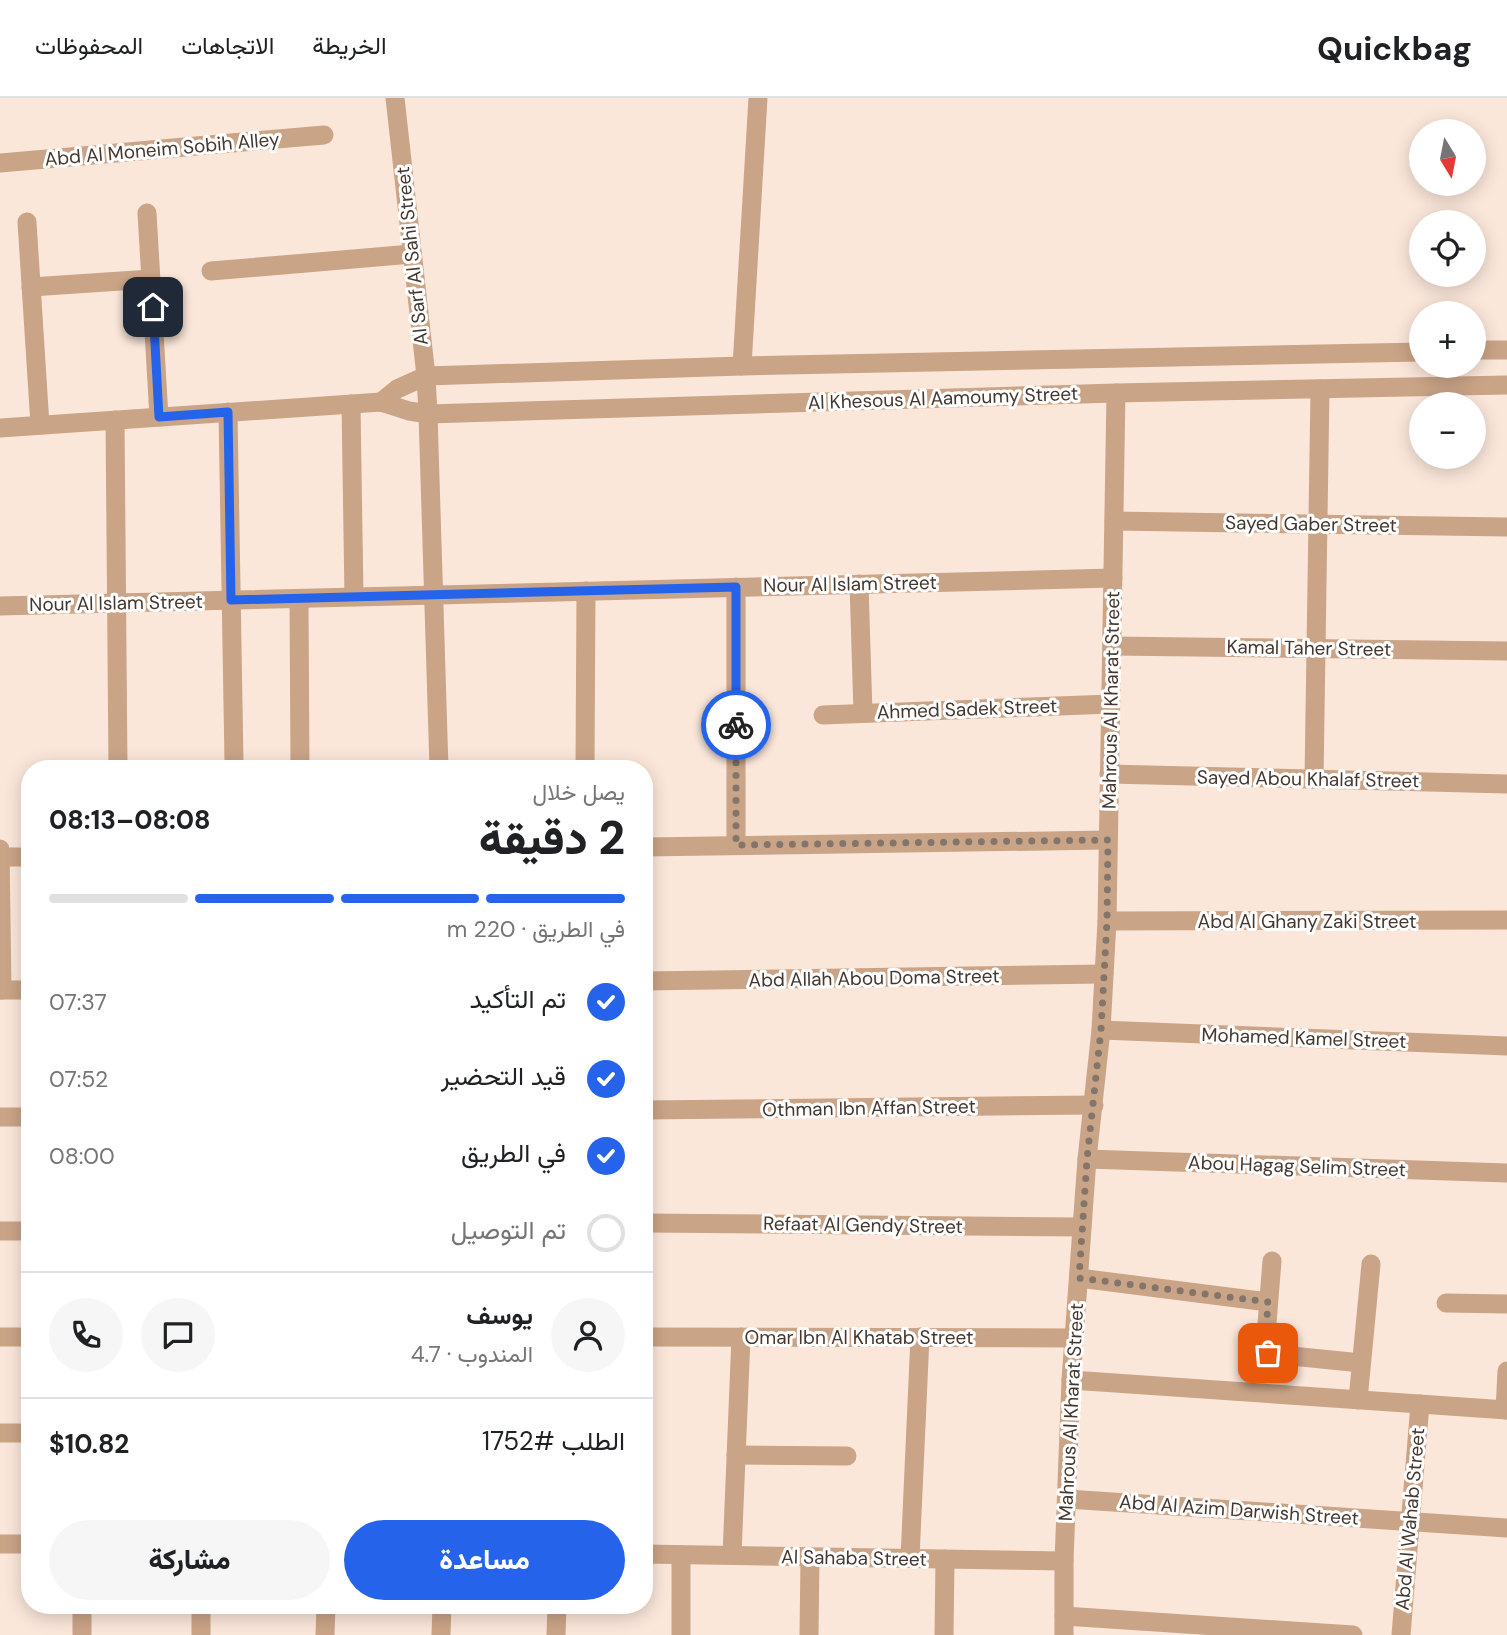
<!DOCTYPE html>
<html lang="ar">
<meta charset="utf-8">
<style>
body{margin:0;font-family:"DM Sans",Vazirmatn,sans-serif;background:#f6f6f6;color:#202124;direction:rtl;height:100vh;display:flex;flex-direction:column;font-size:26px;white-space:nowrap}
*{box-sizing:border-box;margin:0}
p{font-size:23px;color:#757577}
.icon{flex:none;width:38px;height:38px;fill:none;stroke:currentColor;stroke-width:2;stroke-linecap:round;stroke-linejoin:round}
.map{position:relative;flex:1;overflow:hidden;direction:ltr}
.side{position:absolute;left:21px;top:662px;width:632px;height:854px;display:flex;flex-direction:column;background:#fff;border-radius:28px;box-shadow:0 4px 18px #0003;direction:rtl}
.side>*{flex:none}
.needle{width:46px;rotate:170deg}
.tools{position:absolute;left:1409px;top:21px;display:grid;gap:14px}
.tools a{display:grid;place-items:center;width:77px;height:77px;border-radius:50%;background:#fff;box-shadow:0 4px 18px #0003;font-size:35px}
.pin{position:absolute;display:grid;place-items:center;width:60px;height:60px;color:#fff;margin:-30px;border-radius:14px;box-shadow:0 4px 10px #0006}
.courier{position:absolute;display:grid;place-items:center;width:70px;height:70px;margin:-35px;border:5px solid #2563eb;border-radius:50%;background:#fff;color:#222;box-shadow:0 2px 9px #0007}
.summary em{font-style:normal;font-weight:800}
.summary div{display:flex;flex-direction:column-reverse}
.summary{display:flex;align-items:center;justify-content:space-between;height:119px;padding:0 28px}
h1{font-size:46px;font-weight:800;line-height:52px}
.bar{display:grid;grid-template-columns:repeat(4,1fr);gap:10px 7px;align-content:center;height:84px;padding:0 28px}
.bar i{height:9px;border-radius:5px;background:#e0e0e0}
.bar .selected{background:#2563eb}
.bar p{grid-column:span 4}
.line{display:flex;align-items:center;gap:18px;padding:0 28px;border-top:2px solid #e0e0e0}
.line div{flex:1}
.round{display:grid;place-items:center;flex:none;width:74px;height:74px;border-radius:37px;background:#f6f6f6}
ol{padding:0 28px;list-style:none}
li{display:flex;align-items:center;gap:21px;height:77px}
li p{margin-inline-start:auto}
li .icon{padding:7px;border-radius:50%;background:#2563eb;color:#fff;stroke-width:4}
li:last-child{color:#757577}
li i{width:38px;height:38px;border:4px solid #e0e0e0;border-radius:50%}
.action{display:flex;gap:14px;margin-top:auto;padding:14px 28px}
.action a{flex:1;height:80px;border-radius:42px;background:#2563eb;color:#fff;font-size:28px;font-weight:800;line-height:80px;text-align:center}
.action a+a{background:#f6f6f6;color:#202124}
header{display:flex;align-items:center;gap:42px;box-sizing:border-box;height:98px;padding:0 35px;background:#fff;border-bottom:2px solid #e0e0e0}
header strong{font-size:33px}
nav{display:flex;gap:38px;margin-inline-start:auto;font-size:24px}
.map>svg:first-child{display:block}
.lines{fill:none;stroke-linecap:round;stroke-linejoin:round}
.service{stroke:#caa487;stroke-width:19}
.minor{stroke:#caa487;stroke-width:19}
.tertiary{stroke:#caa487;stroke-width:19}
.done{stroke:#84756b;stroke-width:7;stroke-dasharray:0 12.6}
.route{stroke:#2563eb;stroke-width:9}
.labels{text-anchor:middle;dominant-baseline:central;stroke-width:6;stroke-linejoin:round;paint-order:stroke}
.street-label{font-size:19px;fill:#44372f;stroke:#fff}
</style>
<header>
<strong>Quickbag</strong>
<nav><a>الخريطة</a><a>الاتجاهات</a><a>المحفوظات</a></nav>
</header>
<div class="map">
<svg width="1507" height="1537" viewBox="0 0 1507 1537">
<rect width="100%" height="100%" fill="#fbe7da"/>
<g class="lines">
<!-- service -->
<path class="service" d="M 742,268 L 758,0"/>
<!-- minor -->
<g class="minor">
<path d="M 395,0 L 426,278 L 428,316 L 439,670"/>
<path d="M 0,65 L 324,37"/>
<path d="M 147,115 L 159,319"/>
<path d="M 27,124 L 40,327"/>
<path d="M 211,173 L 412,156"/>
<path d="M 31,189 L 151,181"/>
<path d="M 351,306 L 354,499"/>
<path d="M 228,314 L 234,664"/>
<path d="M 115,322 L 118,670"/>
<path d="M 1114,423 L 1507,429"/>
<path d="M 859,486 L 863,615"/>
<path d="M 299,501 L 300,670"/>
<path d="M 0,508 L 1113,480"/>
<path d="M 1112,548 L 1507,553"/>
<path d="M 823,617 L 1111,606"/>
<path d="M 585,670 L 586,493"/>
<path d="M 1109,676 L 1507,686"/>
<path d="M 1314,681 L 1320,291"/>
<path d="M 736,747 L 736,489"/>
<path d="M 644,749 L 1108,742"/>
<path d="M 0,751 L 2,892"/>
<path d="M 0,759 L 30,759"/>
<path d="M 1107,823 L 1507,822"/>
<path d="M 644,883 L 1104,876"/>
<path d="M 0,892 L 30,892"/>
<path d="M 1101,932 L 1507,948"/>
<path d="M 644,1012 L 1094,1007"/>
<path d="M 0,1019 L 30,1019"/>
<path d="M 1087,1061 L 1507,1075"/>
<path d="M 644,1125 L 1082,1129"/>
<path d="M 0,1133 L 30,1133"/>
<path d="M 1272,1163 L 1265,1250 L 1266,1253 L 1272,1256 L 1361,1265"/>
<path d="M 1079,1180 L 1268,1204"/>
<path d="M 1446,1205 L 1507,1206"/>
<path d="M 0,1239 L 30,1239"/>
<path d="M 644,1239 L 1074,1240"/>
<path d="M 1071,1282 L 1507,1312"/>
<path d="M 1358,1302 L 1371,1166"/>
<path d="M 1505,1312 L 1507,1273"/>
<path d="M 0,1335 L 30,1335"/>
<path d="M 736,1357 L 847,1358"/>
<path d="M 1067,1401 L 1507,1430"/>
<path d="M 0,1446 L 30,1446"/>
<path d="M 644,1456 L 1064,1463"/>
<path d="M 681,1457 L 681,1537"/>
<path d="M 732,1457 L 741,1239"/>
<path d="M 910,1460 L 920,1239"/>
<path d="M 1064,1518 L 1353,1537"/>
<path d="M 82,1537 L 82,1507"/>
<path d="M 201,1537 L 201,1507"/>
<path d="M 325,1537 L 326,1507"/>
<path d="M 441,1537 L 442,1507"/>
<path d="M 556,1537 L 557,1507"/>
<path d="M 809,1537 L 810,1459"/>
<path d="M 944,1537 L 945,1461"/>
<path d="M 1064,1537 L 1064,1463 L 1071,1282 L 1087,1061 L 1101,932 L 1107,823 L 1116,295"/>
<path d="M 1401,1537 L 1420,1306"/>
</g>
<!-- tertiary -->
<g class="tertiary">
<path d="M 1474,252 L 1507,252"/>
<path d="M 381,304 L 397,291 L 426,278 L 742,268 L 1421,254"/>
<path d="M 0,330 L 381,304 L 409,313 L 428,316 L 1116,295 L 1507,287"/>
</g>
</g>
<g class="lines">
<!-- done -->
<path class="done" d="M 736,627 L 736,747 L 1108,742 L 1107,823 L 1101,932 L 1087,1061 L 1079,1180 L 1268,1204 L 1265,1250 L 1268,1255"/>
<!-- route -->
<path class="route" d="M 153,209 L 159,319 L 228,314 L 231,502 L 736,489 L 736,627"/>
</g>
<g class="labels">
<!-- street labels -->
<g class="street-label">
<text transform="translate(162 51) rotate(-5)">Abd Al Moneim Sobih Alley</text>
<text transform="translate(412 158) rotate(-96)">Al Sarf Al Sahi Street</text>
<text transform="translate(943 300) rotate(-2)">Al Khesous Al Aamoumy Street</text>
<text transform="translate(1311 426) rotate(1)">Sayed Gaber Street</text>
<text transform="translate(850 486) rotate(-1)">Nour Al Islam Street</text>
<text transform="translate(116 505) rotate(-1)">Nour Al Islam Street</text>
<text transform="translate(1309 550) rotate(1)">Kamal Taher Street</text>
<text transform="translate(1111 602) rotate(-89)">Mahrous Al Kharat Street</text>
<text transform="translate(967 611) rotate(-2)">Ahmed Sadek Street</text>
<text transform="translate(1308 681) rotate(1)">Sayed Abou Khalaf Street</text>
<text x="1307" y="823">Abd Al Ghany Zaki Street</text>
<text transform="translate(874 880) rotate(-1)">Abd Allah Abou Doma Street</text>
<text transform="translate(1304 940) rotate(2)">Mohamed Kamel Street</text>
<text transform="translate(869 1010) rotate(-1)">Othman Ibn Affan Street</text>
<text transform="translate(1297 1068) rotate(2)">Abou Hagag Selim Street</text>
<text transform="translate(863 1127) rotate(1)">Refaat Al Gendy Street</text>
<text x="859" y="1239">Omar Ibn Al Khatab Street</text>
<text transform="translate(1071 1314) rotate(-87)">Mahrous Al Kharat Street</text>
<text transform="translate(1239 1412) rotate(4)">Abd Al Azim Darwish Street</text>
<text transform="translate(1410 1421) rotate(-85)">Abd Al Wahab Street</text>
<text transform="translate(854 1460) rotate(1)">Al Sahaba Street</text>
</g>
</g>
</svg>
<div class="tools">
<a><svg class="needle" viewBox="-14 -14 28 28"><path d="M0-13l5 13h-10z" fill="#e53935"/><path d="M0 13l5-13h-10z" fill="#757577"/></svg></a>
<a><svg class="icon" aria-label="locate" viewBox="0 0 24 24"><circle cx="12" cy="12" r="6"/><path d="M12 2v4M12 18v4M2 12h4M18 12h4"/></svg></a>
<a>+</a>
<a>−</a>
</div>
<div class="pin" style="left:1268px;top:1255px;background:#ea580c"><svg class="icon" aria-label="bag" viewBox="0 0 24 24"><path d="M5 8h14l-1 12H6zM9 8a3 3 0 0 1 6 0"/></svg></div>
<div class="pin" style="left:153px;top:209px;background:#1f2937"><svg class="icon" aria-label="home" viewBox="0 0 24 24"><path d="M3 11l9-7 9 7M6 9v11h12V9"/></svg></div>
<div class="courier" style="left:736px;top:627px"><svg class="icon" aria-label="bike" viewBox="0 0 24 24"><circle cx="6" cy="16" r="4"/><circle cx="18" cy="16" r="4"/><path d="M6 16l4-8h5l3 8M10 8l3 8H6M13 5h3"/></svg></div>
<section class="side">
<div class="summary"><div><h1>2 دقيقة</h1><p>يصل خلال</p></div><em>08:08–08:13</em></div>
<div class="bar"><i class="selected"></i><i class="selected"></i><i class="selected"></i><i></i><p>في الطريق · 220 m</p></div>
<ol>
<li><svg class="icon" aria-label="check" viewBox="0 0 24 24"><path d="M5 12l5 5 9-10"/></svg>تم التأكيد<p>07:37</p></li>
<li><svg class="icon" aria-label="check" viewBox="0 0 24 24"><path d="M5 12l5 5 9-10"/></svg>قيد التحضير<p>07:52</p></li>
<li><svg class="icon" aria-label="check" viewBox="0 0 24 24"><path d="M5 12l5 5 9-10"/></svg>في الطريق<p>08:00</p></li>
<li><i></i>تم التوصيل</li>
</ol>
<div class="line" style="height:126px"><a class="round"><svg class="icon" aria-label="person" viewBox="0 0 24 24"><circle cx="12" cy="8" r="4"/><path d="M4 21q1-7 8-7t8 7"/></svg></a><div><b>يوسف</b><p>المندوب · 4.7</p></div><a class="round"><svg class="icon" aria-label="chat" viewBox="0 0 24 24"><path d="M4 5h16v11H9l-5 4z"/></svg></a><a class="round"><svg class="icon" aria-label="phone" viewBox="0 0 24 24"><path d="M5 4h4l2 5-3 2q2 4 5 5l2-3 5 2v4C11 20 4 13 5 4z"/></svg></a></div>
<div class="line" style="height:91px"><div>الطلب #1752</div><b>$10.82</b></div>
<div class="action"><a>مساعدة</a><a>مشاركة</a></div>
</section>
</div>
